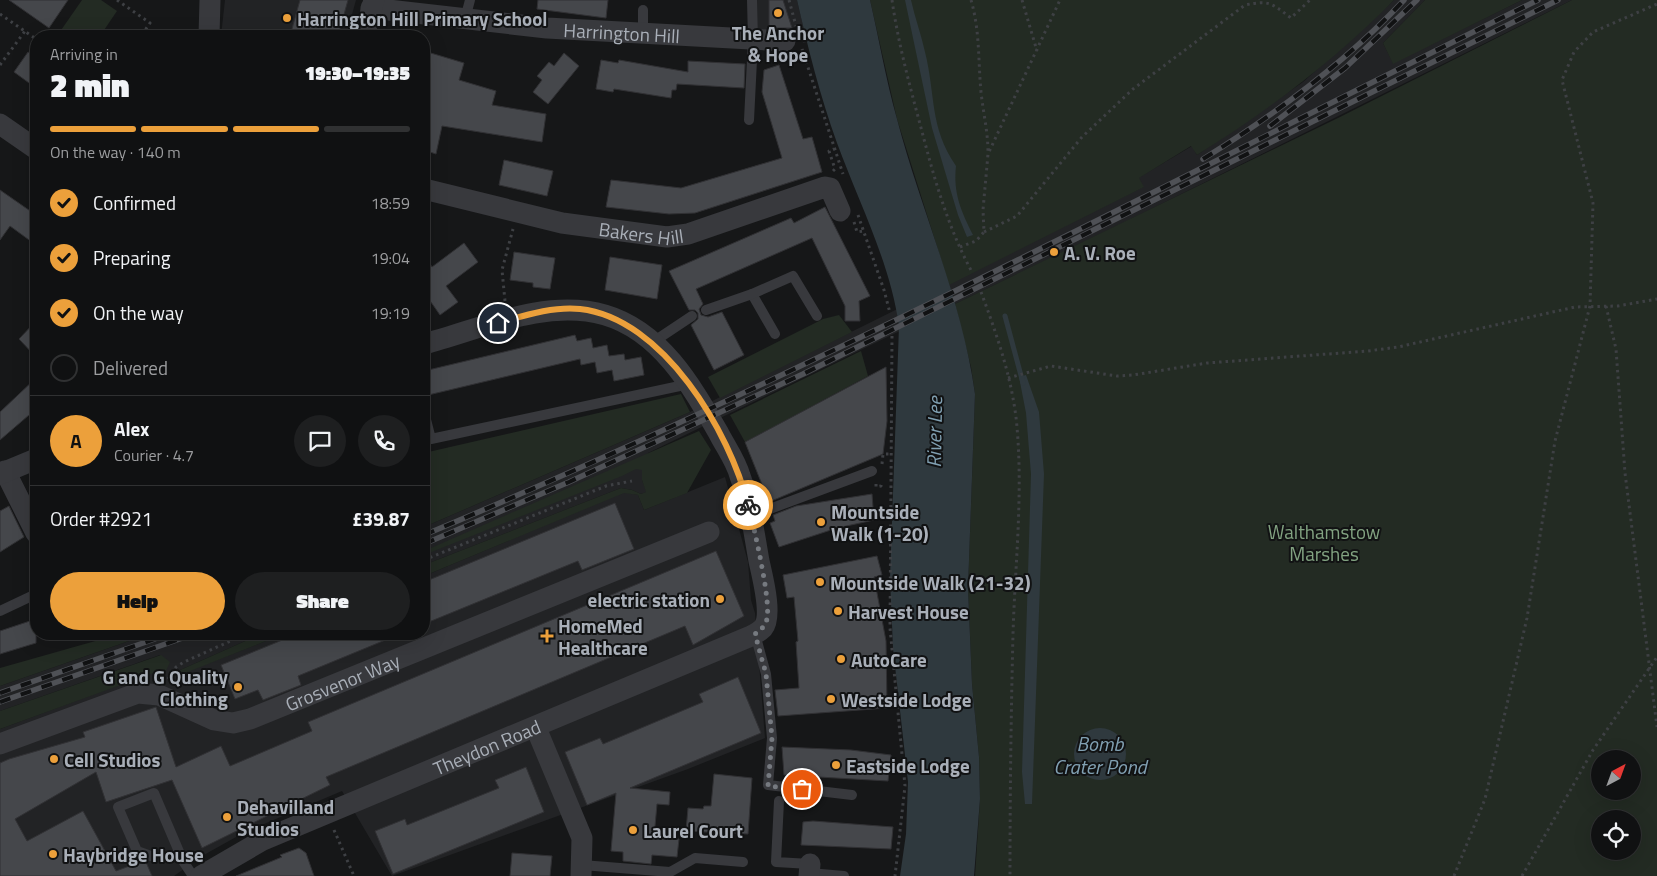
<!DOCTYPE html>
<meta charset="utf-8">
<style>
body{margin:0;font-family:"Titillium Web",sans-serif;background:#1e1f20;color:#f1f3f6;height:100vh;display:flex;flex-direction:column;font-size:19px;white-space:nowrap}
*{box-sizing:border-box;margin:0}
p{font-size:16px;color:#9c9d9f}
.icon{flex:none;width:28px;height:28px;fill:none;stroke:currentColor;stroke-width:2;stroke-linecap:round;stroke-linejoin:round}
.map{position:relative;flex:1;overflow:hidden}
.drawer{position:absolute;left:30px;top:30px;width:400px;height:610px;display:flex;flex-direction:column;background:#101112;border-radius:20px;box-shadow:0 5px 20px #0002,0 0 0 1px #303132}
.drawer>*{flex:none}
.needle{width:32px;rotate:41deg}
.controls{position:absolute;left:1591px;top:750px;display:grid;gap:10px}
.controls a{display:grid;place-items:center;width:50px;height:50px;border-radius:50%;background:#101112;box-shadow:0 5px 20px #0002,0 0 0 1px #303132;font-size:25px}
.pin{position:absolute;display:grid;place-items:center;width:42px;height:42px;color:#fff;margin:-21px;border:2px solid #fff;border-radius:50%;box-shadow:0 1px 5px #0007}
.courier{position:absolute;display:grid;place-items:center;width:50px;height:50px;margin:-25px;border:4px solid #eca03b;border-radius:50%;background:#fff;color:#222;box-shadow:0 1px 6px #0007}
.summary em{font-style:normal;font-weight:800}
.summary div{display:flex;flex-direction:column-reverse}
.summary{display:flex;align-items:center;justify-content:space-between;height:85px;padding:0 20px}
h1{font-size:32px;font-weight:800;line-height:38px}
.bar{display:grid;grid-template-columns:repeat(4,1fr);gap:8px 5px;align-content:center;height:60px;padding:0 20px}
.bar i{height:6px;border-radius:4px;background:#303132}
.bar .active{background:#eca03b}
.bar p{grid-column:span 4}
.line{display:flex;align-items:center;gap:12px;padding:0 20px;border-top:1px solid #303132}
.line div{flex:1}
.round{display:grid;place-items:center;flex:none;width:52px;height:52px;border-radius:26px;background:#1e1f20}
ol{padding:0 20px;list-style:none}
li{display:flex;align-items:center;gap:15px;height:55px}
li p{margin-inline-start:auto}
li .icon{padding:5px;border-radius:50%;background:#eca03b;color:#111;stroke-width:4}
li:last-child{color:#9c9d9f}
li i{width:28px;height:28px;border:2px solid #303132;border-radius:50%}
.cta{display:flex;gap:10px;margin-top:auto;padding:10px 20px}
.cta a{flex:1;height:58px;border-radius:30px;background:#eca03b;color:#111;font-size:20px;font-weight:800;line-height:58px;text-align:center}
.cta a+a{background:#1e1f20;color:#f1f3f6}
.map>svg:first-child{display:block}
.built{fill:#222325}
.green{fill:#232b23;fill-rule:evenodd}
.water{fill:#2f393e}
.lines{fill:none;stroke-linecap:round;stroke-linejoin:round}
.stream{stroke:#2f393e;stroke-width:5}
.building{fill:#45474b;stroke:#313134}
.path{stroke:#3e4044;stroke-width:3;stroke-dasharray:2.5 4;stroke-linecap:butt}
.lane{stroke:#38393d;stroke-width:10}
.street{stroke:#38393d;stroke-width:21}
.rail-casing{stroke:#4f5156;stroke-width:5.5}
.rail{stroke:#111213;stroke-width:4;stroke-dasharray:11;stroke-linecap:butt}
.done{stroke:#767a80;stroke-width:5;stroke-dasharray:0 9}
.route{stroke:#eca03b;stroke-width:6}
.poi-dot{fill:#eca03b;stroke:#111213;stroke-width:2}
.labels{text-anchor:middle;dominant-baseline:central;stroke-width:4;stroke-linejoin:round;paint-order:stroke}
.poi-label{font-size:19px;font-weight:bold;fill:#a9afb8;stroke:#111213;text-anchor:start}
.street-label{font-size:19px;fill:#a9afb8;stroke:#111213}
.park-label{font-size:19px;fill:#82a281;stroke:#111213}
.water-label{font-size:20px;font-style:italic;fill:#81a0b2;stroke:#111213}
</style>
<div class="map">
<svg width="1657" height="876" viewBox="0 0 1657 876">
<rect width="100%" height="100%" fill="#161718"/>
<!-- built -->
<g class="built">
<path d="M 225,0 L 356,0 L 346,36 L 221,36 Z"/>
<path d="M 755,0 L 797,0 L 807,42 L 803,43 L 798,26 L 773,34 L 757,32 Z"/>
<path d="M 1394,0 L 1425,0 L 1383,43 L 1393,63 L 1522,0 L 1572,0 L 1121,224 L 648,453 L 642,480 L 647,492 L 641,494 L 632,490 L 621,488 L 424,565 L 424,527 L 690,412 L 1143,187 L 1138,178 L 1192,146 L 1197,155 L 1303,82 Z"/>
<path d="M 725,477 L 748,562 L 751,600 L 755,613 L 765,738 L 688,769 L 392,876 L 342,791 L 245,832 L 202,856 L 174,876 L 0,876 L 0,729 L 159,670 L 165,672 L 160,655 L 0,711 L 0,686 L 149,634 L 261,634 L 178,671 L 175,676 L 284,634 L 424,634 L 424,576 L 624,492 L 638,495 L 644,510 Z"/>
</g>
<!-- green -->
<g class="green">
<path d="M 82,0 L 101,0 L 117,11 L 100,36 L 57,36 Z"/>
<path d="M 870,0 L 1394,0 C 1335,60 1268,111 1197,155 L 1191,146 L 1139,178 L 1144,187 L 949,285 L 897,119 Z"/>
<path d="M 1425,0 L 1522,0 L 1393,64 L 1383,43 Z"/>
<path d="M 1572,0 L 1657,0 L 1657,876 L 975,876 L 980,799 L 979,757 L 972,684 L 968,588 L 975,394 L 971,367 L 955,304 L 1340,117 ZM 1600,759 L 1632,759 L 1632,791 L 1600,791 ZM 1600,819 L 1632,819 L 1632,851 L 1600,851 Z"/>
<path d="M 839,315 L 852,332 L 720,398 L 708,377 L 823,319 Z"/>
<path d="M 861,351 L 868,376 L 745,442 L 730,415 Z"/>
<path d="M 681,394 L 690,412 L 424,527 L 424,453 Z"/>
<path d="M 699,431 L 711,450 L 687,493 L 644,510 L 638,495 L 624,493 L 424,576 L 424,565 L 621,488 L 632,490 L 641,494 L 646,492 L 642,480 L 642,470 L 636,469 L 622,476 L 424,555 L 424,551 Z"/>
<path d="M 120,634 L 149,634 L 0,686 L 0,668 Z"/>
<path d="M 261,634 L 284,634 L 175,677 L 178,671 Z"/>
<path d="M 161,655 L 170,662 L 165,673 L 159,671 L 0,729 L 0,711 Z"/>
</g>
<!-- water -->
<g class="water">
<path d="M 797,0 L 870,0 C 879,39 886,80 897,119 C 921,211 962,299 975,394 L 968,588 L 972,684 L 979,757 L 980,799 L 974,876 L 900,876 L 906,834 L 908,782 L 893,648 L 890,578 L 899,326 C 890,262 859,203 837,143 C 820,96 808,48 797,0 Z"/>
<path d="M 905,0 L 911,0 C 915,18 921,34 925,52 C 936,96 929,126 956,166 C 953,193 961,211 973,235 L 967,237 L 958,215 L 932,128 Z"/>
<path d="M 1026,375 L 1039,412 L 1044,474 L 1032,804 L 1025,804 L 1022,772 L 1031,474 L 1026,413 L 1019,377 Z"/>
<circle cx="1100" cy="754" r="26"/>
</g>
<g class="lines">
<!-- stream -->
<path class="stream" d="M 1005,316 L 1023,383"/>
</g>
<!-- building -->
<g class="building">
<path d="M 9,0 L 68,0 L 49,28 Z"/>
<path d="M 300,0 L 348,0 L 338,36 L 290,36 Z"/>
<path d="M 538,0 L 608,0 L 606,18 L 537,9 Z"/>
<path d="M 769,0 L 783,0 L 792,28 L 769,28 Z"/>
<path d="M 424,51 L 464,63 L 459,80 L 496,91 L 492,105 L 546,114 L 542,142 L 442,126 L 436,154 L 424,150 Z"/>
<path d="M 28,52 L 36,57 L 36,88 L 14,72 Z"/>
<path d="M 564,53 L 579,66 L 548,104 L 533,92 L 542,80 L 537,76 L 549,62 L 554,66 Z"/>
<path d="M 601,60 L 618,63 L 619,60 L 688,72 L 688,61 L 745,64 L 744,88 L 677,84 L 676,90 L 672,90 L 671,98 L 614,89 L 613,92 L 596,89 Z"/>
<path d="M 779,65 L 803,139 L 812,137 L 822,172 L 695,213 L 669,214 L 606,207 L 611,180 L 681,188 L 782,158 L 762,92 L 764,70 Z"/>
<path d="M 504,160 L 553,171 L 547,196 L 499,185 Z"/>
<path d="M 0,190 L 36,215 L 36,245 L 10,226 L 0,240 Z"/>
<path d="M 825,207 L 870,296 L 859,301 L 860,321 L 845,321 L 845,306 L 812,238 L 696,289 L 703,304 L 699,309 L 701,315 L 708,317 L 722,312 L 744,355 L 714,370 L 691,325 L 698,319 L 698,313 L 695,310 L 689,310 L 669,271 L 791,218 L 794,223 Z"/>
<path d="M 464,243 L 478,262 L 446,286 L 458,302 L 440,315 L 424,292 L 424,255 L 432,267 Z"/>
<path d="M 514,252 L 555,258 L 550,289 L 533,287 L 533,283 L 510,280 Z"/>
<path d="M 610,257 L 662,265 L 657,299 L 605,290 Z"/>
<path d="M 36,321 L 36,357 L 19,339 Z"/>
<path d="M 575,335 L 577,341 L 591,338 L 593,348 L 607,345 L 609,356 L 624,354 L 625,360 L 641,357 L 644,375 L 614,381 L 612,370 L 597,373 L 595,362 L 581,365 L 580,359 L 424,396 L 424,371 Z"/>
<path d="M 886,367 L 887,421 L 883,454 L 769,502 L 745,442 Z"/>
<path d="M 36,378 L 36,409 L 0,440 L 0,412 Z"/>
<path d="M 872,494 L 874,520 L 837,528 L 779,547 L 770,523 L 775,521 L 773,515 L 796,506 Z"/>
<path d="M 615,503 L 634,549 L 582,570 L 578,561 L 424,624 L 424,582 Z"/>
<path d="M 9,506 L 24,537 L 0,552 L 0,511 Z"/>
<path d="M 716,551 L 744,616 L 693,645 L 685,626 L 326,777 L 330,785 L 202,848 L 172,780 L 106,802 L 96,772 L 15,819 L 27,841 L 83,811 L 116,871 L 143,861 L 146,862 L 152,876 L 0,876 L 0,763 L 9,759 L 85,737 L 83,732 L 156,707 L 176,767 L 221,746 L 230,766 L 312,731 L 308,722 Z"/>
<path d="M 877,556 L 882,575 L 874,577 L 886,641 L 887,708 L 778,716 L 775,690 L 799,688 L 796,642 L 798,641 L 794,597 L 787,598 L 783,575 Z"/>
<path d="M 36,619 L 36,643 L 0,654 L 0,631 Z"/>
<path d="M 297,634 L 400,634 L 298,676 L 301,685 L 263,700 L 258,690 L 235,699 L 221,665 Z"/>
<path d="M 738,677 L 761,733 L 630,788 L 670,792 L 669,805 L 657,804 L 654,837 L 679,839 L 677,857 L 652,855 L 651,864 L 623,861 L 623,852 L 611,851 L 616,793 L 587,805 L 565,752 L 600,738 L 603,744 L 703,702 L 699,694 Z"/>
<path d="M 782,747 L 851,750 L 891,755 L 888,781 L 784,775 Z"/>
<path d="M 526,767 L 544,812 L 393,874 L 375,831 L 405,819 L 407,825 L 499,788 L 495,780 Z"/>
<path d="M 714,774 L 752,778 L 748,834 L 686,831 L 688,808 L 703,809 L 704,806 L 711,806 Z"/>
<path d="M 813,821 L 893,827 L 891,849 L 801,845 L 803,822 Z"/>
<path d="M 299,848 L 306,853 L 314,876 L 236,876 L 282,857 L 280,855 Z"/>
<path d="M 512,853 L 552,856 L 550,876 L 510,876 Z"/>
</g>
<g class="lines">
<!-- path -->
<g class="path">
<path d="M 117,0 L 150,23 L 141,36"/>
<path d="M 789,0 L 796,26"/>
<path d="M 892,0 C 898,42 909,83 920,124 C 933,174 947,226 972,272"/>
<path d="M 971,0 C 980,31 978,60 981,92 C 983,112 988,131 988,153"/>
<path d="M 1022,0 L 1037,51"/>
<path d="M 0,14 L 36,39"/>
<path d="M 802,49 L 843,174"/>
<path d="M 0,65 L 25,31"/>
<path d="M 833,171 L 835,169 L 829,151 L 834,149"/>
<path d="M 858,215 L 884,290 L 890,313"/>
<path d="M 854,222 L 857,232 L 864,231"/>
<path d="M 984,232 L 1017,216 L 1082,137 L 1133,89 L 1245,5 C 1270,0 1271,3 1291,18 L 1310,0"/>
<path d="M 960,247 L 976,241 L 984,232 L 983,210 L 988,154 L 1060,0"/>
<path d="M 981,292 C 997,335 1013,381 1017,427 C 1023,496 1015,566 1013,634 C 1011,715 1010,795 1010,876"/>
<path d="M 505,301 L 502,270 L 513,229"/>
<path d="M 1606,306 L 1616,349 L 1625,473 L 1657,727"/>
<path d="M 892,336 L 890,628 L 905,786 L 895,876"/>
<path d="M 1008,378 L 1051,366 L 1117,376 L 1133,375 L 1207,363 L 1368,351 L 1398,347 L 1575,307 L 1618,306 L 1657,299"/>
<path d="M 882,464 L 883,454 L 890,454"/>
<path d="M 876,484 L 876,487 L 881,486 L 881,481"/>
<path d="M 424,560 L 606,486 L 632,481"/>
<path d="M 168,679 L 176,667 L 184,662 L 246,634"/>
<path d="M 334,830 L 354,876"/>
<path d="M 1454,876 L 1485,799 L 1527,618 L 1555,441 L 1590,306 L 1593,203 L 1562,80 L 1574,52 L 1593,32 L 1657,4"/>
<path d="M 1522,876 L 1593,750 L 1657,657"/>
</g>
<!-- lane -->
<g class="lane">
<path d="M 643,10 L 643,33"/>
<path d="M 465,19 L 470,0"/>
<path d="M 749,120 L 753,40 L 752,0"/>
<path d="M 752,294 L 775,334"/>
<path d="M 706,310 L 752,294 L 793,276 L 817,316"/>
<path d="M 653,342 L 692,316"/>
<path d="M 424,412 L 431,439 L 689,384"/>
<path d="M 751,516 L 872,471"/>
<path d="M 0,611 L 36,594"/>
<path d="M 755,634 L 766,674 L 772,738 L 768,785 L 852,795"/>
<path d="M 779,801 L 776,862 L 810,864"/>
<path d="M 151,856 L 137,851 L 118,807 L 154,793 L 183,861 L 193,876"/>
<path d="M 582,865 L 670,872 L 695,858 L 743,862"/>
<path d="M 809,873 L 844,876"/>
</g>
<!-- street -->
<g class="street">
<path id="s1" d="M 371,8 L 547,28 L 785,41"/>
<path d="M 209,36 L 210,0"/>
<path d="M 364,36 L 374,0"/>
<path d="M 0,124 L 36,149"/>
<path id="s2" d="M 424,189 L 562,223 L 667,237 L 688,234 L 825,187 L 830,188 L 840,211"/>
<path d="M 5,471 L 36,533"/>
<path d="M 0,474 L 36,459"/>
<path d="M 536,728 L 582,838 L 581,876"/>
<path id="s3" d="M 0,744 L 138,693 L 159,695 L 214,720 L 233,723 L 250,719 L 709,532"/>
<path id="s4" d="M 201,876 L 263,840 L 751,636 C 755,634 760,631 763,628 C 773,616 762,575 759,561 C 754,532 750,503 740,476 C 736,461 725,446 718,432 C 691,385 660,331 605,315 C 545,298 481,329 424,344"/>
<path d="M 809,876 L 810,864"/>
</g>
<defs>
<g id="rail">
<path d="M 1270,126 L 1345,68 L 1417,0"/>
<path d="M 1203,159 C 1276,114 1346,62 1404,0"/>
<path d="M 424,535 C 804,377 1168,182 1538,0"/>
<path d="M 424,544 L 569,482 L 803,374 L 1558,0"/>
<path d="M 0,693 L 169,634"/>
<path d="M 0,702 L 194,634"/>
</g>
</defs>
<!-- rail casing -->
<use href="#rail" class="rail-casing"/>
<!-- rail -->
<use href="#rail" class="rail"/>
</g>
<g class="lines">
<!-- done -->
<path class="done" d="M 748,505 C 754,527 771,600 767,619 C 765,627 761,629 755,634 L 766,674 L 772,738 L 768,786 L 802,789"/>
<!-- route -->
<path class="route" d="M 498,323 C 523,316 553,306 580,309 C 663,318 730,432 748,505"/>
</g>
<!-- markers -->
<g class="poi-dot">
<circle cx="778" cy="13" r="5"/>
<circle cx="287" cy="18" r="5"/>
<circle cx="1054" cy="252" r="5"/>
<circle cx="821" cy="522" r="5"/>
<circle cx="820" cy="582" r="5"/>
<circle cx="720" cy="599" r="5"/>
<circle cx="838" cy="611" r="5"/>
<path d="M544.5 628.5h5v5h5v5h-5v5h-5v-5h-5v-5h5z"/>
<circle cx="841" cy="659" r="5"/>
<circle cx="238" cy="687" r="5"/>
<circle cx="831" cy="699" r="5"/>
<circle cx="54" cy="759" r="5"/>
<circle cx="836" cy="765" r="5"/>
<circle cx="227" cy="817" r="5"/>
<circle cx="633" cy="830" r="5"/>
<circle cx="53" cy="854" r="5"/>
</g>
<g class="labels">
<!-- poi labels -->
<g class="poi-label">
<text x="297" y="18">Harrington Hill Primary School</text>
<text x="778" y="32" text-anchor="middle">The Anchor<tspan x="778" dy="22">&amp; Hope</tspan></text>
<text x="1064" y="252">A. V. Roe</text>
<text x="831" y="511">Mountside<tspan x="831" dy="22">Walk (1-20)</tspan></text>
<text x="830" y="582">Mountside Walk (21-32)</text>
<text x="710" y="599" text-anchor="end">electric station</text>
<text x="848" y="611">Harvest House</text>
<text x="558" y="625">HomeMed<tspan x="558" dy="22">Healthcare</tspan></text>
<text x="851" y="659">AutoCare</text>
<text x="228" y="676" text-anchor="end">G and G Quality<tspan x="228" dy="22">Clothing</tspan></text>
<text x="841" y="699">Westside Lodge</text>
<text x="64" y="759">Cell Studios</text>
<text x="846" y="765">Eastside Lodge</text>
<text x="237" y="806">Dehavilland<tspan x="237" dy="22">Studios</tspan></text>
<text x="643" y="830">Laurel Court</text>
<text x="63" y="854">Haybridge House</text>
</g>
<!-- street labels -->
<g class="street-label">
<text stroke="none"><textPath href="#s1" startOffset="252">Harrington Hill</textPath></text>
<text stroke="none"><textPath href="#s2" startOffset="222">Bakers Hill</textPath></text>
<text stroke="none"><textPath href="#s3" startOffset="365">Grosvenor Way</textPath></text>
<text stroke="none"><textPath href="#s4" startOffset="314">Theydon Road</textPath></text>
</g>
<!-- park labels -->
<g class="park-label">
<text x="1324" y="531">Walthamstow<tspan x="1324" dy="22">Marshes</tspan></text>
</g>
<!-- water labels -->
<g class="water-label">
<text transform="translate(934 432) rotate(-89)">River Lee</text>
<text x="1100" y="743">Bomb<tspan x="1100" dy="23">Crater Pond</tspan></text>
</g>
</g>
</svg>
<div class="controls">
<a><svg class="needle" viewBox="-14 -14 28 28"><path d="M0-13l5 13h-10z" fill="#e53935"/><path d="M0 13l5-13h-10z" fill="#9c9d9f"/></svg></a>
<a><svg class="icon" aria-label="locate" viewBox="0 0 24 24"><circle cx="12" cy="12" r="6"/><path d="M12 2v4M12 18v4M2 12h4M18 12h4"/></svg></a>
</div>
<div class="pin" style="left:802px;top:789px;background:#ea580c"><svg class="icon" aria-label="bag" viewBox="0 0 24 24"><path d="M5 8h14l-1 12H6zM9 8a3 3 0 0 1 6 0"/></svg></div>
<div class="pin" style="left:498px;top:323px;background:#1f2937"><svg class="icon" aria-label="home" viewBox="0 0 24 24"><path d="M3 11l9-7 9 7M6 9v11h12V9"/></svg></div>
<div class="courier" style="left:748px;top:505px"><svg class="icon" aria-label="bike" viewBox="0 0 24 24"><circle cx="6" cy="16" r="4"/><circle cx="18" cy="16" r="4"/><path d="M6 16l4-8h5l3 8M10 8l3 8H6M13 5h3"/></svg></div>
<section class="drawer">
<div class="summary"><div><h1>2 min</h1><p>Arriving in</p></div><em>19:30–19:35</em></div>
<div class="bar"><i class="active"></i><i class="active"></i><i class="active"></i><i></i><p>On the way · 140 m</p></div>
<ol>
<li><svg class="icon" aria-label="check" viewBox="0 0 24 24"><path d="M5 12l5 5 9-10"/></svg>Confirmed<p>18:59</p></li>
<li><svg class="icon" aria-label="check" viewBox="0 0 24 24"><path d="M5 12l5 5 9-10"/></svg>Preparing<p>19:04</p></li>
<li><svg class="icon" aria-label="check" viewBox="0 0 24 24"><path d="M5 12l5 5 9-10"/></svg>On the way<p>19:19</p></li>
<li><i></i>Delivered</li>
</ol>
<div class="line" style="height:90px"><b class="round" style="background:#eca03b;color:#111">A</b><div><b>Alex</b><p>Courier · 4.7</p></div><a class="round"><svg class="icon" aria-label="chat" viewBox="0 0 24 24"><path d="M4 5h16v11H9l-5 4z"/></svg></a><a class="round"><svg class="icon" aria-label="phone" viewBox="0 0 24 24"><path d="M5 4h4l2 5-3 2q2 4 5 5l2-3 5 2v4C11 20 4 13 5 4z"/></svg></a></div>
<div class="line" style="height:65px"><div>Order #2921</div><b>£39.87</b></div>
<div class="cta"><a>Help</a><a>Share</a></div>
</section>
</div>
